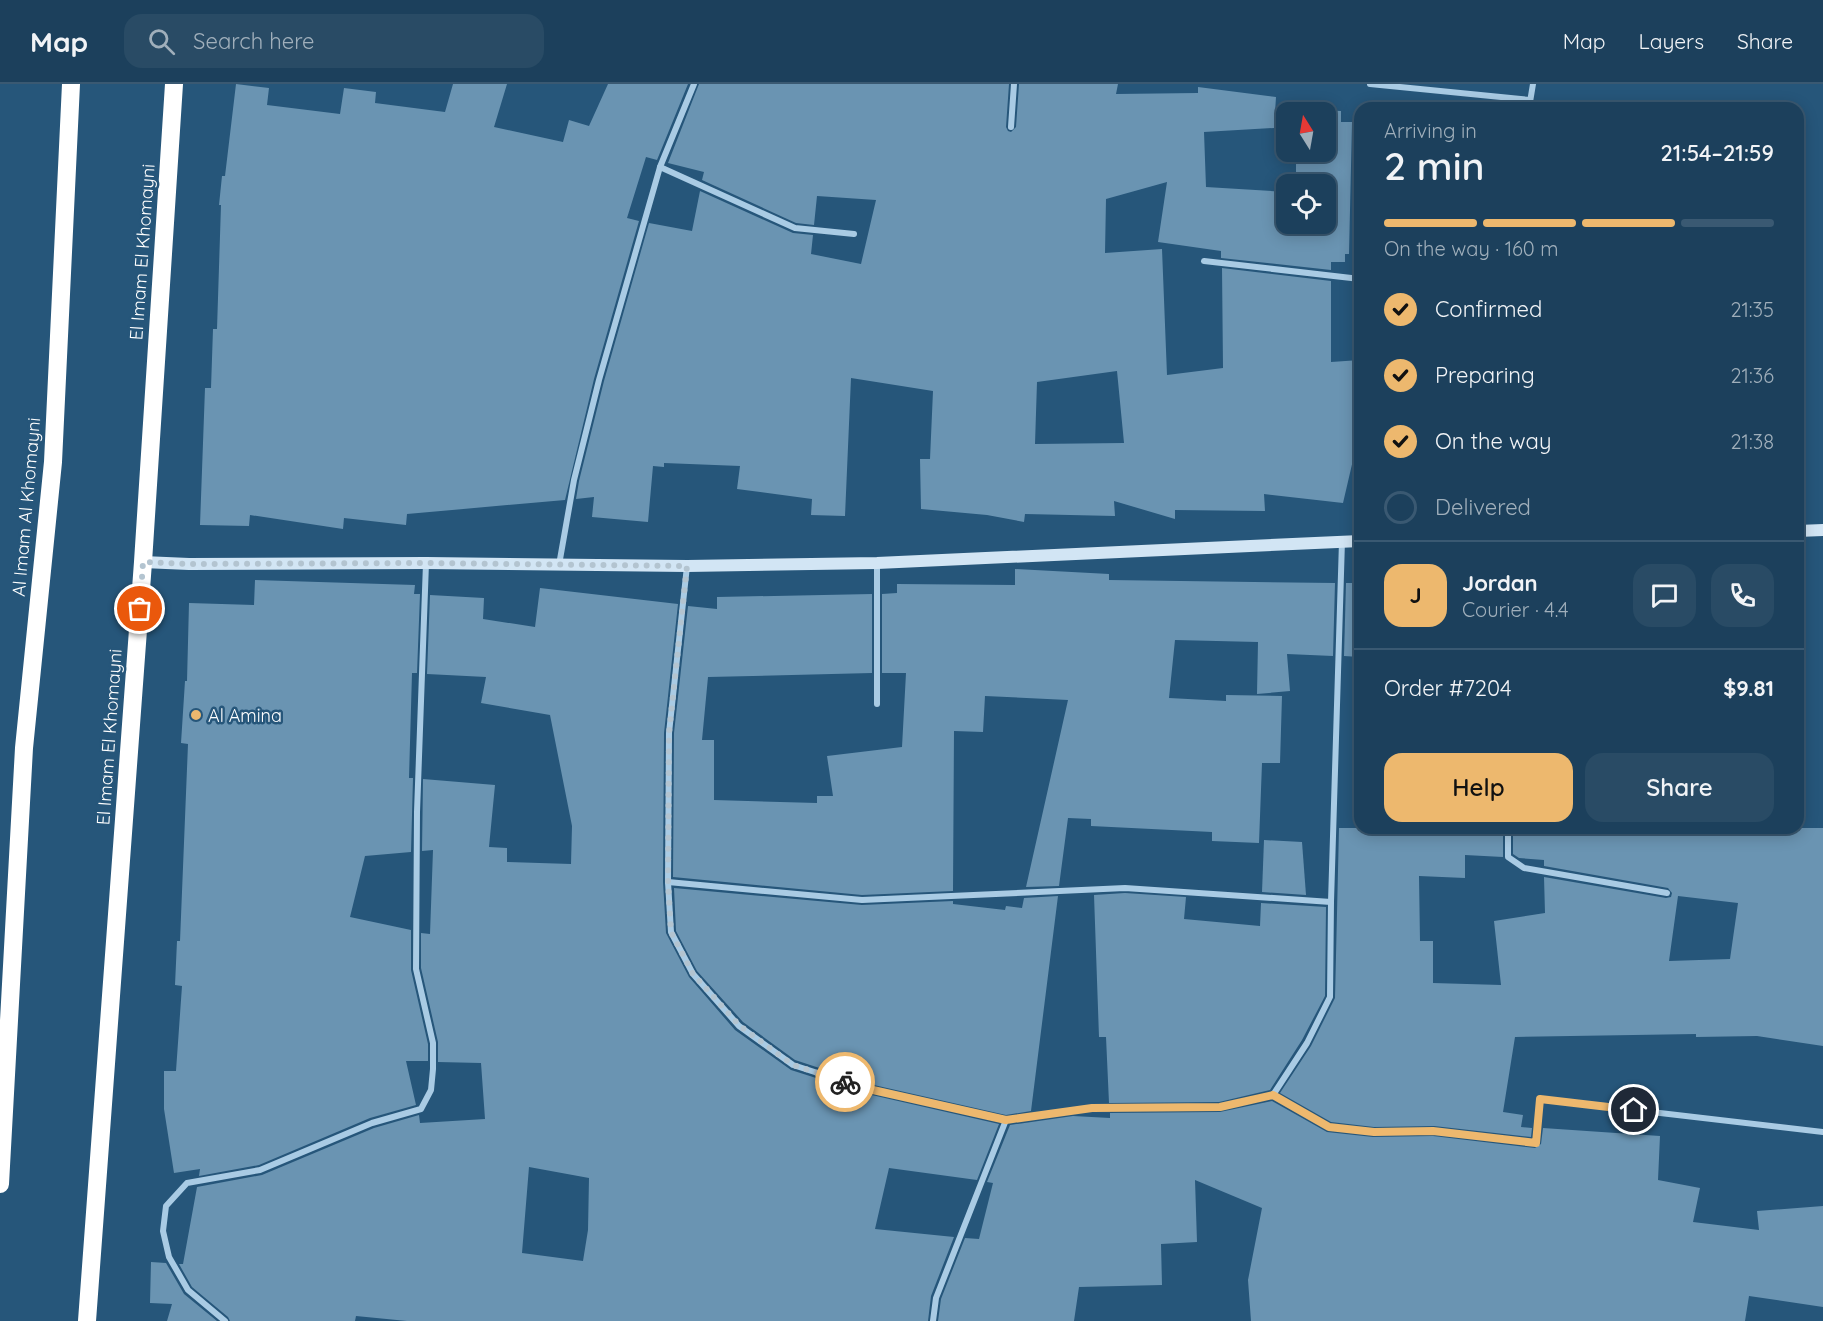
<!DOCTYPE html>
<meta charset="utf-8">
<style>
body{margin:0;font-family:Quicksand,sans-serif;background:#294b65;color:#f1f3f6;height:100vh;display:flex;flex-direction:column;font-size:22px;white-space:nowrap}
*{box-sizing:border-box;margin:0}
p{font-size:20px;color:#a0afbb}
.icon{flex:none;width:33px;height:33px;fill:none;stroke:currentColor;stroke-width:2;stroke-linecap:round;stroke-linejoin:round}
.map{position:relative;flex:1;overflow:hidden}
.drawer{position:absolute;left:1354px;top:18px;width:450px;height:732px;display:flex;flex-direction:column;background:#1c405c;border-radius:18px;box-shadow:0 3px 15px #0003,0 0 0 2px #3a5972}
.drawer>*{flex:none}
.needle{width:39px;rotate:349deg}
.buttons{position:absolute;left:1276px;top:18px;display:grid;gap:12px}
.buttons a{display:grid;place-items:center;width:60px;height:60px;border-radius:12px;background:#1c405c;box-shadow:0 3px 15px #0003,0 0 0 2px #3a5972;font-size:30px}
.pin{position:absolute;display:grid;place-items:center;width:51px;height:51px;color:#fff;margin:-26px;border:3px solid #fff;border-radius:50%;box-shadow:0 2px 6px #0007}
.courier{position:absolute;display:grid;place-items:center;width:60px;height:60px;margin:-30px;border:4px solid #edb86e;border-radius:50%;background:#fff;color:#222;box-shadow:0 2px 8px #0007}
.headline em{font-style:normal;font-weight:600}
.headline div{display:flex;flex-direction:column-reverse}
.headline{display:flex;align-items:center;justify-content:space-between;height:102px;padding:0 30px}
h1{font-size:39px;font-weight:600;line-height:45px}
.bar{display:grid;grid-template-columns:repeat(4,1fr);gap:9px 6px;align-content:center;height:72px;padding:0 30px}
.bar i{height:8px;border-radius:4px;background:#3a5972}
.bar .selected{background:#edb86e}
.bar p{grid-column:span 4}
.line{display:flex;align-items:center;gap:15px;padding:0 30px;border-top:2px solid #3a5972}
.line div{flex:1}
.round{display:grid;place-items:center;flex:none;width:63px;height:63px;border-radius:18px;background:#294b65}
ol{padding:0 30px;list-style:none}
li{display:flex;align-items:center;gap:18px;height:66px}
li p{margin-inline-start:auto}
li .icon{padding:6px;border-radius:50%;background:#edb86e;color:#111;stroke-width:4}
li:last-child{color:#a0afbb}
li i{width:33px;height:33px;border:3px solid #3a5972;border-radius:50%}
.cta{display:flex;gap:12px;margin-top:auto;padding:12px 30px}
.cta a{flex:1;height:69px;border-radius:18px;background:#edb86e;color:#111;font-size:24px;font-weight:600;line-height:69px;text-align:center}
.cta a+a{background:#294b65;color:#f1f3f6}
header{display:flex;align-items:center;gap:36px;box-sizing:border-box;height:84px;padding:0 30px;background:#1c405c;border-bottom:2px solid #3a5972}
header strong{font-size:28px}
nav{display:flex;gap:33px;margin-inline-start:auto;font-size:21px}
.search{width:420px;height:54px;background:#294b65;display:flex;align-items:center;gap:15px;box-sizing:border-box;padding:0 21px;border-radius:18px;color:#a0afbb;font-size:22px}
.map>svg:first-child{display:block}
.building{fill:#6a94b2;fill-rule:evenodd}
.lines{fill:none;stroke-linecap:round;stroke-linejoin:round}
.street{stroke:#a9cbe4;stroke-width:6}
.secondary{stroke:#d2e5f4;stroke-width:12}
.highway{stroke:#fff;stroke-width:18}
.done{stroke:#b3c4d0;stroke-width:6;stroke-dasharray:0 10.8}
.route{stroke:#edb86e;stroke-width:8}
.poi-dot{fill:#edb86e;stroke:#26567a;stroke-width:2}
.labels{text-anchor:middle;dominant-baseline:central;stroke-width:5;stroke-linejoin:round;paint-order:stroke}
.street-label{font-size:18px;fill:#fff;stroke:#26567a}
.poi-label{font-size:18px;fill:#fff;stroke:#26567a;text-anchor:start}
</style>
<header>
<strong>Map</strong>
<div class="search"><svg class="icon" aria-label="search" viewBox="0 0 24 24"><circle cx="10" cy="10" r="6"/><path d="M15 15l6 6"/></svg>Search here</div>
<nav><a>Map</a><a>Layers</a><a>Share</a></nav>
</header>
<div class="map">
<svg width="1823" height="1237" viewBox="0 0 1823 1237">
<rect width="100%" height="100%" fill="#26567a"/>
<!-- building -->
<g class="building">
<path d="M 236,0 L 269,4 L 267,21 L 340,30 L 344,4 L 376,8 L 375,19 L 445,28 L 453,0 L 507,0 L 494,43 L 563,58 L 569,36 L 589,42 L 608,0 L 688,0 L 657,76 L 646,73 L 627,134 L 639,137 L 594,295 L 565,416 L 407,430 L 406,441 L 344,434 L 343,445 L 250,431 L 249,442 L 200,441 L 205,304 L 211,304 L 213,245 L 217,245 L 221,121 L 219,121 L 222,92 L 225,92 Z"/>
<path d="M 699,0 L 1009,0 L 1006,43 L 1008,47 L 1011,48 L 1016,43 L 1019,0 L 1118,0 L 1116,10 L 1198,9 L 1198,3 L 1276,13 L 1274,44 L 1204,48 L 1206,103 L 1287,108 L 1287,140 L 1326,140 L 1326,100 L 1296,100 L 1296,68 L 1326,68 L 1326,28 L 1297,28 L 1297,25 L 1341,27 L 1341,38 L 1352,38 L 1349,170 L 1345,170 L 1345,178 L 1331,178 L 1331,186 L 1221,174 L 1221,167 L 1158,158 L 1167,98 L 1106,115 L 1105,169 L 1162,165 L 1167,291 L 1223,284 L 1222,184 L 1331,197 L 1331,278 L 1360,276 L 1360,346 L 1343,419 L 1264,410 L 1265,427 L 1175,426 L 1175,435 L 1114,417 L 1115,432 L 1025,430 L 1024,438 L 987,431 L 921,425 L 920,375 L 930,375 L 933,307 L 851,294 L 845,432 L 811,431 L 812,415 L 737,405 L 740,382 L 664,379 L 664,383 L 653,382 L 648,438 L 592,433 L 594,413 L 576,415 L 579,397 L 604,297 L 649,139 L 692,147 L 700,107 L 793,149 L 813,151 L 811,170 L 861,180 L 876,116 L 817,112 L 814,141 L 796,139 L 702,96 L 704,88 L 668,79 ZM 1117,287 L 1124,359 L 1035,360 L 1037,298 Z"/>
<path d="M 1015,485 L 1109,490 L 1109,496 L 1335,499 L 1333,572 L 1287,570 L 1290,607 L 1257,610 L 1258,558 L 1175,556 L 1169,614 L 1226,617 L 1226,611 L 1282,612 L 1280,679 L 1262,679 L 1259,759 L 1212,757 L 1212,748 L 1091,742 L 1091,735 L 1068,734 L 1059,802 L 1026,803 L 1068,616 L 985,612 L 983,648 L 954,647 L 953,807 L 862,811 L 673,793 L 674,649 L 688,522 L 717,525 L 717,513 L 872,510 L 872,589 L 708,593 L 702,656 L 714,656 L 714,716 L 817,719 L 817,712 L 833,712 L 827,672 L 902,663 L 906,589 L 882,589 L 882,510 L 897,509 L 897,500 L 1015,501 Z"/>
<path d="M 255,496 L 415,501 L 414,510 L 420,510 L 417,589 L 412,589 L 409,694 L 413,694 L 411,768 L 365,772 L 350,833 L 411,846 L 411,886 L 428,960 L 428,977 L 406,977 L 416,1021 L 370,1034 L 259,1081 L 199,1092 L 200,1085 L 174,1089 L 164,1025 L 164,987 L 176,987 L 182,902 L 175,901 L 177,857 L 180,857 L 188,660 L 181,659 L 185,597 L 187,597 L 189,519 L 254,521 Z"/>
<path d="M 1346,499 L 1360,499 L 1360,573 L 1344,572 Z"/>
<path d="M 540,504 L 678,520 L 664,649 L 663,798 L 666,849 L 689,893 L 735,946 L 791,986 L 863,1009 L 999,1040 L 977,1096 L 889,1084 L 875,1145 L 954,1153 L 931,1212 L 928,1237 L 407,1237 L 356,1232 L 355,1237 L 230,1237 L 228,1233 L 192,1203 L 179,1180 L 183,1180 L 197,1103 L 262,1091 L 374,1044 L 419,1031 L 420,1039 L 485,1035 L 481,979 L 438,978 L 438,958 L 421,884 L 421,849 L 430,850 L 433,766 L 422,767 L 423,695 L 495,701 L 489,763 L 507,764 L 507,778 L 571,780 L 572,742 L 550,631 L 481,619 L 486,593 L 427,590 L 430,511 L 484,514 L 483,535 L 535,543 ZM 529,1083 L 589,1094 L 588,1146 L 583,1177 L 522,1169 Z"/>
<path d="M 1339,744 L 1503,744 L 1503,773 L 1465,771 L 1465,794 L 1419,792 L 1420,857 L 1433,857 L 1433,899 L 1501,901 L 1494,837 L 1545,829 L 1544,793 L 1666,814 L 1671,813 L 1672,809 L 1668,804 L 1544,782 L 1544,776 L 1519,774 L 1513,770 L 1513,744 L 1823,744 L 1823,962 L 1757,952 L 1696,953 L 1696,950 L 1515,953 L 1503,1028 L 1523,1031 L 1521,1043 L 1532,1044 L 1531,1053 L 1434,1042 L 1374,1043 L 1331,1038 L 1280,1009 L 1311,962 L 1335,914 ZM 1678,812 L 1738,819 L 1730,875 L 1669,877 Z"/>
<path d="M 1264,756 L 1302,758 L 1306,811 L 1262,808 Z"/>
<path d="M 674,804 L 862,821 L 953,817 L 953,820 L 1005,826 L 1006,822 L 1022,824 L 1024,814 L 1058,812 L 1031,1027 L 1006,1031 L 865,999 L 795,976 L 743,938 L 697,887 L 676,847 Z"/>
<path d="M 1125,809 L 1186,813 L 1184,835 L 1260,842 L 1261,819 L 1326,823 L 1325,912 L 1302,956 L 1270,1006 L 1219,1018 L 1109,1019 L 1106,953 L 1099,953 L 1094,811 Z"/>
<path d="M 1272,1017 L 1327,1048 L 1373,1053 L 1433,1052 L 1535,1064 L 1541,1060 L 1543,1044 L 1660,1052 L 1658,1096 L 1700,1104 L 1693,1138 L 1759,1146 L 1757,1127 L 1823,1122 L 1823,1223 L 1749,1212 L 1745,1237 L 1251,1237 L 1248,1196 L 1262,1124 L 1195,1096 L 1197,1158 L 1161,1160 L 1162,1201 L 1079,1203 L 1074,1237 L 938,1237 L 941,1215 L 965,1154 L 979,1155 L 993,1099 L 987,1098 L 1010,1041 L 1073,1032 L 1110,1034 L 1110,1029 L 1220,1028 Z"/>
<path d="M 151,1178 L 166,1179 L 184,1210 L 217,1237 L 167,1237 L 172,1220 L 150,1219 Z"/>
</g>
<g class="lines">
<!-- street -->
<g class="street">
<path d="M 1370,0 L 1530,16"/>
<path d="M 1529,24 L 1533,0"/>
<path d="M 1011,43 L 1014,0"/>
<path d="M 660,83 L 795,144 L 854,150"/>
<path d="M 1204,177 L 1360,195"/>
<path d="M 559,481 L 574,396 L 599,296 L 660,83 L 694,0"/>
<path d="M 687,482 L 669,649 L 668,798 L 671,848 L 693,890 L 739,942 L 793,981 L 864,1004 L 1006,1036 L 1092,1024 L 1220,1023 L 1273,1011 L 1307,959 L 1330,913 L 1331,818 L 1342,457"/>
<path d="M 877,620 L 877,479"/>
<path d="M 1508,744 L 1508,773 L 1524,784 L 1667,809"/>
<path d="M 668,798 L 862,816 L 1125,804 L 1331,818"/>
<path d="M 1273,1011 L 1329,1043 L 1374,1048 L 1433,1047 L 1536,1059 L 1540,1015 L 1823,1048"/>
<path d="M 225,1237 L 188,1206 L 169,1173 L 163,1147 L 166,1122 L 187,1099 L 260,1086 L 372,1039 L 421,1025 L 431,1006 L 433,985 L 433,959 L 416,885 L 417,728 L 426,479"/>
<path d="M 933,1237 L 936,1214 L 1006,1036"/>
</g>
<!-- secondary -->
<g class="secondary">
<path d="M 1798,447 L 1823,446"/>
<path d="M 143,478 L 189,480 L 426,479 L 687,482 L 877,479 L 1360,457"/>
</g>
<!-- highway -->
<g class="highway">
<path d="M 0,1100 L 24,664 L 53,378 L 71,0"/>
<path d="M 87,1237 L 143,478 L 174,0"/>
</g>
</g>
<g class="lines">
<!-- done -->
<path class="done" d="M 140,525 L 143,478 L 189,480 L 426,479 L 687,482 L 669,649 L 668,798 L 671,848 L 693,890 L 740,942 L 793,981 L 845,998"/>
<!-- route -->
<path class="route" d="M 845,998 L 864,1004 L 1006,1036 L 1092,1024 L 1220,1023 L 1273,1011 L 1329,1043 L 1374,1048 L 1433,1047 L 1536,1059 L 1540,1015 L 1634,1026"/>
</g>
<!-- markers -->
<circle class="poi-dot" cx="196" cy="631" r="6"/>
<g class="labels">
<!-- street labels -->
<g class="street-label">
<text transform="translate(142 168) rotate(-86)">El Imam El Khomayni</text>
<text transform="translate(26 423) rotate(-85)">Al Imam Al Khomayni</text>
<text transform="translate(109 653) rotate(-86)">El Imam El Khomayni</text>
</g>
<!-- poi labels -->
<g class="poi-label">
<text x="208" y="631">Al Amina</text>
</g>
</g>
</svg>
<div class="buttons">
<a><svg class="needle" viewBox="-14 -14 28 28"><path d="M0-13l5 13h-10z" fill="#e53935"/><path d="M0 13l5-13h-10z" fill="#a0afbb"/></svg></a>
<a><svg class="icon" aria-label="locate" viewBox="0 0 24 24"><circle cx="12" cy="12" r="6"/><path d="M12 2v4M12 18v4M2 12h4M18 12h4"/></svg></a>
</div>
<div class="pin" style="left:140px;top:525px;background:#ea580c"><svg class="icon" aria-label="bag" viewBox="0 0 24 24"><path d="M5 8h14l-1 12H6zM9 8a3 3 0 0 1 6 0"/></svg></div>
<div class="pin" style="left:1634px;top:1026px;background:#1f2937"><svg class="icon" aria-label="home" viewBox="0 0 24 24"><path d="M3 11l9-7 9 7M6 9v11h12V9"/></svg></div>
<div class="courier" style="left:845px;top:998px"><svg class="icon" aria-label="bike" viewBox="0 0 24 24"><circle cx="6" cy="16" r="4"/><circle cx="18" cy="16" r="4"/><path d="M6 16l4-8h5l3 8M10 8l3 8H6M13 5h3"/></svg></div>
<section class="drawer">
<div class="headline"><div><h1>2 min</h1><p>Arriving in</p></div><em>21:54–21:59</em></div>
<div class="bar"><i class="selected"></i><i class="selected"></i><i class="selected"></i><i></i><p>On the way · 160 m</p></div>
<ol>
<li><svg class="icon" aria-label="check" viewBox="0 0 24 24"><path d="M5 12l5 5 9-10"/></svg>Confirmed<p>21:35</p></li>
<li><svg class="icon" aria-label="check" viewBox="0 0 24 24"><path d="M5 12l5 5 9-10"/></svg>Preparing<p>21:36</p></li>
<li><svg class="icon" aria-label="check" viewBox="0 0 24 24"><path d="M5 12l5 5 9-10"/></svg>On the way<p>21:38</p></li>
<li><i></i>Delivered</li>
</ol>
<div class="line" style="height:108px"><b class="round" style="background:#edb86e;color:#111">J</b><div><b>Jordan</b><p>Courier · 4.4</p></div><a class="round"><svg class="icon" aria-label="chat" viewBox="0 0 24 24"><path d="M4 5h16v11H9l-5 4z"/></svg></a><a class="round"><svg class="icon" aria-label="phone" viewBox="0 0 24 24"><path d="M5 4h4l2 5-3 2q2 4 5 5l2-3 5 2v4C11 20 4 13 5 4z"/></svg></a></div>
<div class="line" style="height:78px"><div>Order #7204</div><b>$9.81</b></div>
<div class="cta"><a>Help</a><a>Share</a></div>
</section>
</div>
